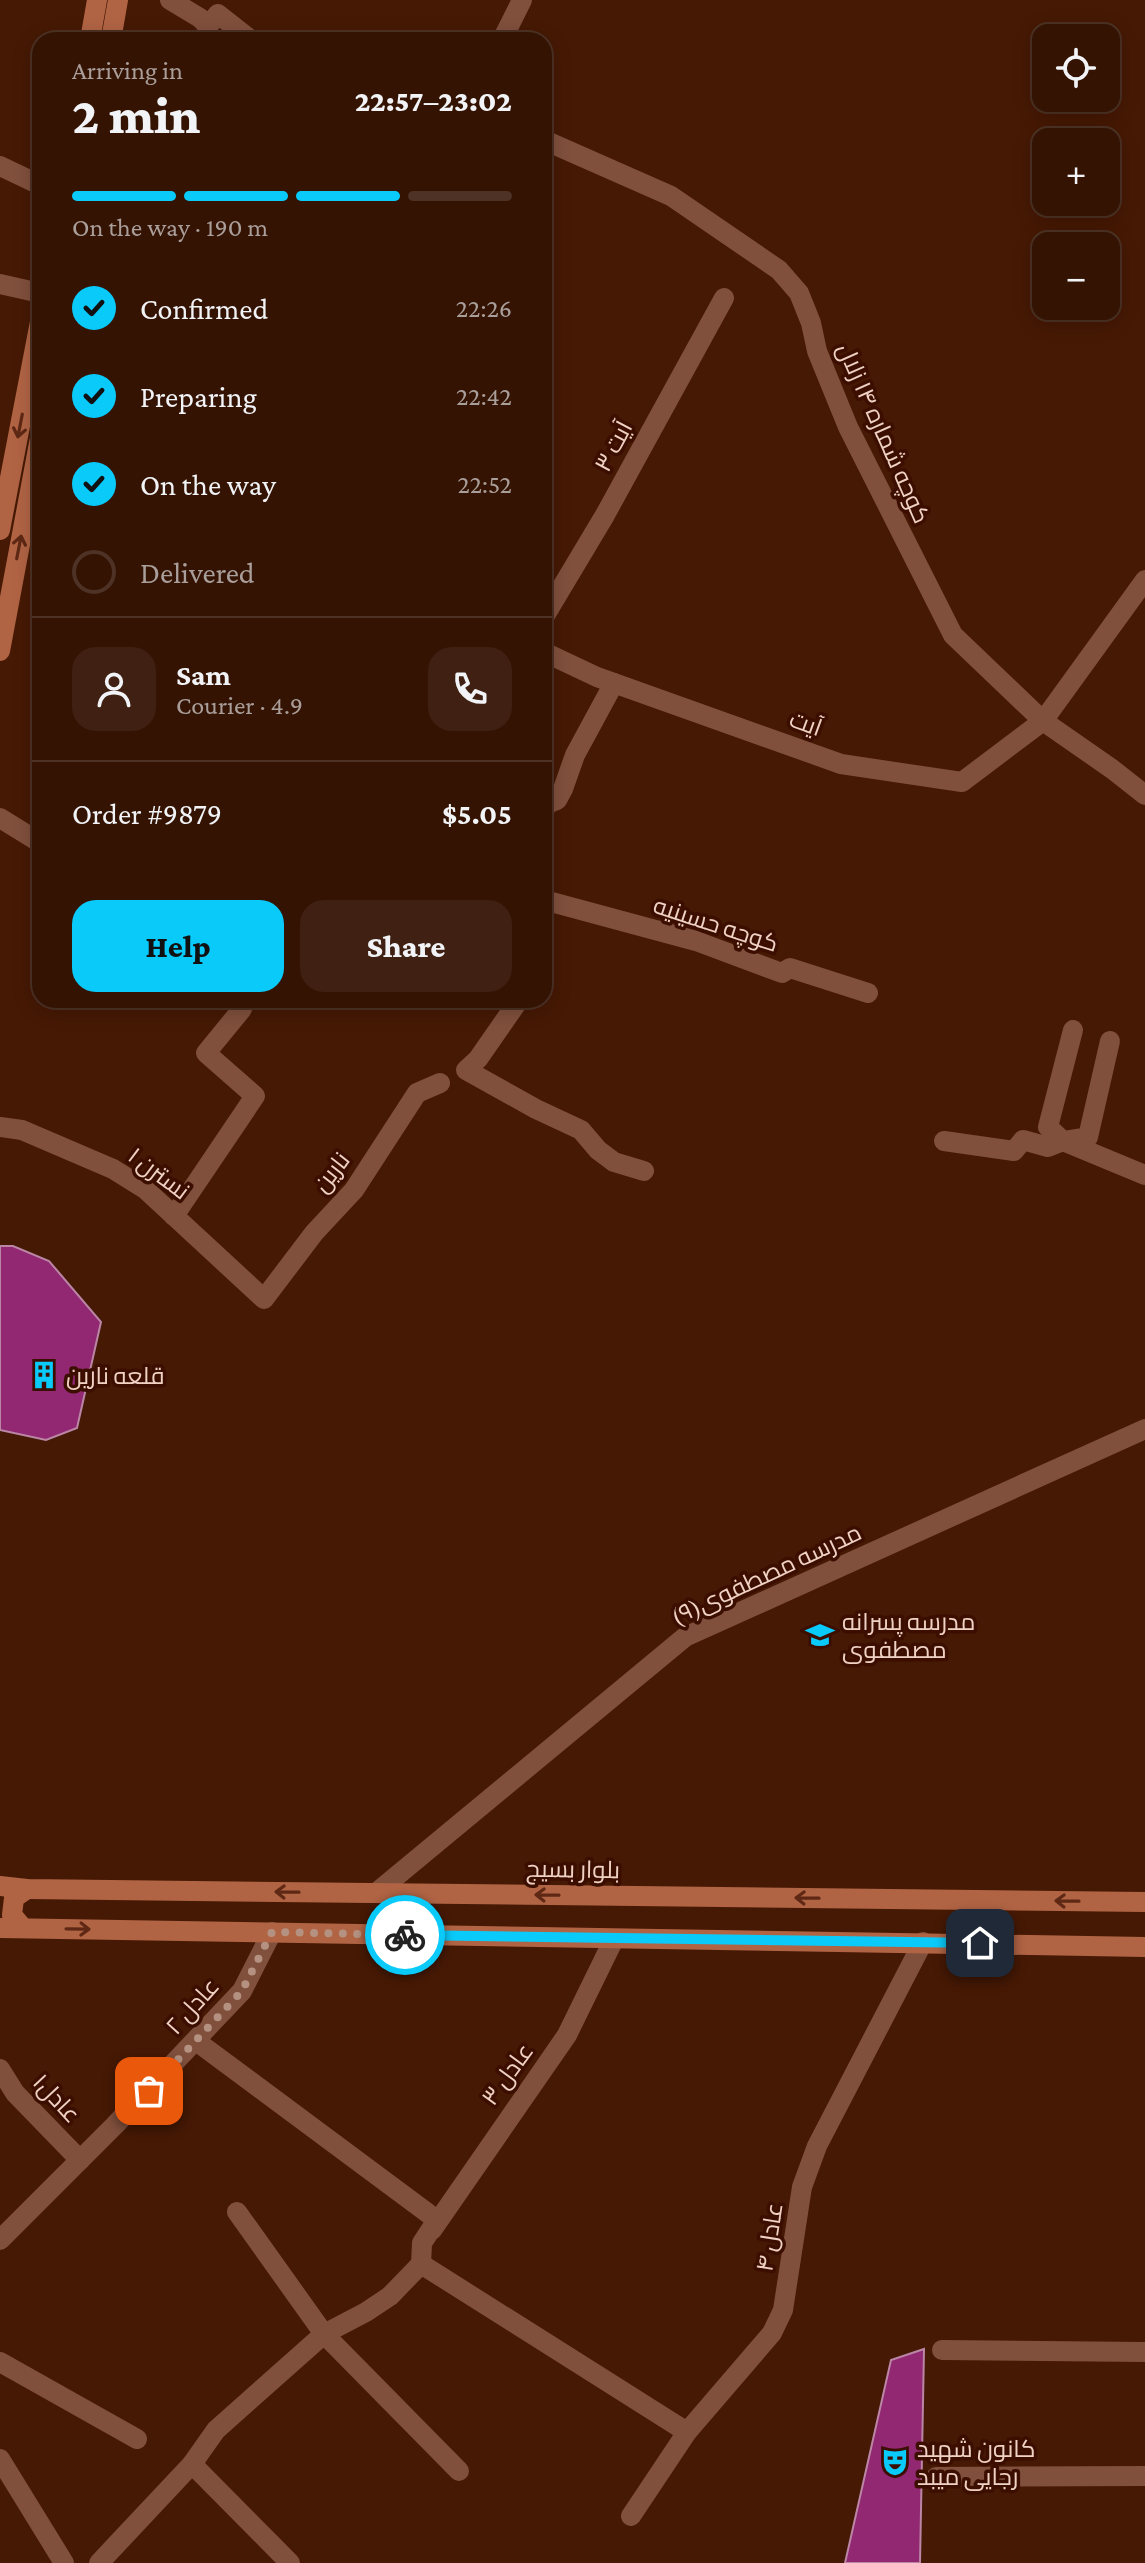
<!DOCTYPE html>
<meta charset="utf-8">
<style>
body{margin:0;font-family:"Crimson Pro",Cairo,serif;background:#3f2012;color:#f1f3f6;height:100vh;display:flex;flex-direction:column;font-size:30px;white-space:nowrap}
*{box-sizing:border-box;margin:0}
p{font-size:26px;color:#a99e9a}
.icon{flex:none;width:44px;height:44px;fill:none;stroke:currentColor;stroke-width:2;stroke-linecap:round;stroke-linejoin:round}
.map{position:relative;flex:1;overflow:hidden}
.details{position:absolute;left:32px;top:32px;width:520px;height:976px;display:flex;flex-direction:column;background:#341303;border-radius:24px;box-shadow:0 4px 20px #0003,0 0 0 2px #4e3225}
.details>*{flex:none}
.buttons{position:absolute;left:1032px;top:24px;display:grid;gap:16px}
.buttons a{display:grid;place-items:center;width:88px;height:88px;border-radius:16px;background:#341303;box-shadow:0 4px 20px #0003,0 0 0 2px #4e3225;font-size:40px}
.pin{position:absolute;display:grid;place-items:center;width:68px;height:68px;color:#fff;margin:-34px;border-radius:16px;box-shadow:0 4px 12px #0006}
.courier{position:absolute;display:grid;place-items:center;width:80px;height:80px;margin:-40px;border:6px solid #0acafa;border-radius:50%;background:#fff;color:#222;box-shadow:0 2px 10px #0007}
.summary em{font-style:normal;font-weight:800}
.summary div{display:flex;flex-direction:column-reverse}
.summary{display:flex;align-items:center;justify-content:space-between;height:136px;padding:0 40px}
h1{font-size:52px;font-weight:800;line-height:60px}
.bar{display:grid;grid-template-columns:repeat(4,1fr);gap:12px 8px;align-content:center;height:96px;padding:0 40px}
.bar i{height:10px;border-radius:6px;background:#4e3225}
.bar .selected{background:#0acafa}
.bar p{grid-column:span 4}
.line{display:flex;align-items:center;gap:20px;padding:0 40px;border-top:2px solid #4e3225}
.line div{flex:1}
.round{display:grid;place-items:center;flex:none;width:84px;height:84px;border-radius:24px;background:#3f2012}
ol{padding:0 40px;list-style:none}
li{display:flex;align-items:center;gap:24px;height:88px}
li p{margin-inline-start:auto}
li .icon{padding:8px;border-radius:50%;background:#0acafa;color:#111;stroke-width:4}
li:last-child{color:#a99e9a}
li i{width:44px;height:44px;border:4px solid #4e3225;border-radius:50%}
.button{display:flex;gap:16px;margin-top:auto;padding:16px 40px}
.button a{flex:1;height:92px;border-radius:24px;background:#0acafa;color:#111;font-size:32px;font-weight:800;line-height:92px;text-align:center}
.button a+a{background:#3f2012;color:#f1f3f6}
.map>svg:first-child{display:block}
.building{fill:#912871;stroke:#bb86a6;stroke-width:2}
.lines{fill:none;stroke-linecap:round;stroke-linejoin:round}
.street{stroke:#80503c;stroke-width:20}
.secondary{stroke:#b16444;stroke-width:20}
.oneway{stroke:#5e2814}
.done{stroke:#b49181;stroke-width:8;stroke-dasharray:0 14.4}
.route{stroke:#0acafa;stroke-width:10}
.labels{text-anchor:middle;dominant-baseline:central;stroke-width:7;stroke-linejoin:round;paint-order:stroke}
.street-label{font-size:24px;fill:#f0d2c5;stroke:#3b0e00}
.poi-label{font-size:24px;fill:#f0d2c5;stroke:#3b0e00;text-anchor:start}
</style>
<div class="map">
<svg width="1145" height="2563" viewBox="0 0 1145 2563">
<rect width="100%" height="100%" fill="#461904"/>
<!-- building -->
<g class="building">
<path d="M 0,1246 L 13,1246 L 49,1261 L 101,1322 L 77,1428 L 46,1440 L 0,1430 Z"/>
<path d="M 924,2349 L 920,2563 L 845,2563 L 891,2360 Z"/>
</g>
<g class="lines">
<!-- street -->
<g class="street">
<path d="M 170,0 L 200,18 L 208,26 L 218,14 L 251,40"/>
<path d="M 502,40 L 522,0"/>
<path d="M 544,140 L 671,196 L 779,270 L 799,293 L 811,323 L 817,351 L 848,427 L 953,635 L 1043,721 L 1112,769 L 1145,795"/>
<path d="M 0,166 L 40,185"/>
<path d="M 0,284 L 40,293"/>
<path d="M 544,617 L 605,515 L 724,298"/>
<path d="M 544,652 L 597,677 L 841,764 L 962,782 L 1043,721 L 1145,580"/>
<path d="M 544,811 L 547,804 L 557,800 L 563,789 L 575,755 L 614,683"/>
<path d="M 0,818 L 39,842 L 40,840"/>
<path d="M 544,900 L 696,941 L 782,973 L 790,968 L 868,993"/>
<path d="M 544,935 L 544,955"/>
<path d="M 519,1000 L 478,1059 L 466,1070 L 536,1109 L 581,1130 L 598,1150 L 614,1162 L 644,1171"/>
<path d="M 1073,1030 L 1048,1127 L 1063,1141 L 1088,1137 L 1110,1041"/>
<path d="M 0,1127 L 22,1130 L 113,1169 L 145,1189 L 264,1299 L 314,1233 L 354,1190 L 417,1093 L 440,1083"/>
<path d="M 944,1141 L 1014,1151 L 1023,1140 L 1048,1147 L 1063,1141 L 1145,1175"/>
<path d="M 174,1216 L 255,1096 L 206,1053 L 242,1009"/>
<path d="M 376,1893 L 685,1637 L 1145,1429"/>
<path d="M 196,2041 L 437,2220 L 422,2243 L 421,2264"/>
<path d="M 0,2069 L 15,2093 L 80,2160"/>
<path d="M 432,2230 L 567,2035 L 614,1939"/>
<path d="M 0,2240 L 115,2125 L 242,1991 L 272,1932"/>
<path d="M 942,2350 L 1145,2352"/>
<path d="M 0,2362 L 137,2439"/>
<path d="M 0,2459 L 64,2563"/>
<path d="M 192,2464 L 290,2563"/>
<path d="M 459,2471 L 324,2334 L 366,2312 L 390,2296 L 421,2264 L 687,2432"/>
<path d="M 936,2477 L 1145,2476"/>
<path d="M 631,2516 L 687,2432 L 772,2333 L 783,2310 L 802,2187 L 817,2146 L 923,1942"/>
<path d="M 99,2563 L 192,2464 L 216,2430 L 324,2334 L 237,2212"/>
</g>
<!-- secondary -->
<g class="secondary">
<path d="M 90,40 L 97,0"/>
<path d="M 111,40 L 118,0"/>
<path d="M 0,530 L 40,322"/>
<path d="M 0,651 L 40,438"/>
<path d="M 0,1886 L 27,1889 L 1145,1902"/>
<path d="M 0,1928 L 1145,1947"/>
<path d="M 23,1928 L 12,1915 L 14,1898 L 27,1889"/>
</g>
</g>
<!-- one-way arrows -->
<defs><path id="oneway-shaft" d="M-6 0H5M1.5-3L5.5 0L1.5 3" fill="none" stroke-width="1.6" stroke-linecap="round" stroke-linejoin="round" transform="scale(2)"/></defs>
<g class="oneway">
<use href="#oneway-shaft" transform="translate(20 426) rotate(101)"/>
<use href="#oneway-shaft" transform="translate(19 547) rotate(-79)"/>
<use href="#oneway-shaft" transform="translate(287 1892) rotate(-179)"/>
<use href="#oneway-shaft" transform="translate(547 1895) rotate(-179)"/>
<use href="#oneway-shaft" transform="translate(807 1898) rotate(-179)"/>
<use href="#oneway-shaft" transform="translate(1067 1901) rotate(-179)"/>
<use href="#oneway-shaft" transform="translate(78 1929) rotate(1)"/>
</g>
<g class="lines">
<!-- done -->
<path class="done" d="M 149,2091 L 242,1991 L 272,1932 L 405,1935"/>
<!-- route -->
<path class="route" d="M 405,1935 L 980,1943"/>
</g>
<!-- icons -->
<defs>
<symbol id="building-bare" viewBox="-9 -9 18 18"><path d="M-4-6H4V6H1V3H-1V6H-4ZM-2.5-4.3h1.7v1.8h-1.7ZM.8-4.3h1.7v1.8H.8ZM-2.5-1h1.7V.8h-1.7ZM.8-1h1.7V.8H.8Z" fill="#0acafa" stroke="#3b0e00" stroke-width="2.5" paint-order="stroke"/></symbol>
<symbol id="school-bare" viewBox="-9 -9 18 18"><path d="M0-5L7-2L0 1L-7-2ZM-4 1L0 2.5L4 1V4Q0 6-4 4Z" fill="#0acafa" stroke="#3b0e00" stroke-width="2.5" paint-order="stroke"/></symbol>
<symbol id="theatre-bare" viewBox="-9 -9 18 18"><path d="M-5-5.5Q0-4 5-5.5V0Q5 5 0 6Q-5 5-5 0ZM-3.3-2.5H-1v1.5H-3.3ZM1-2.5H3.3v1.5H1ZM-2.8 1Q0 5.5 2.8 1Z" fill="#0acafa" stroke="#3b0e00" stroke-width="2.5" paint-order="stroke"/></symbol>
</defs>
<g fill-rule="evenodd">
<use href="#building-bare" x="24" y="1355" width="40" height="40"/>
<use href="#school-bare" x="800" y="1615" width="40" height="40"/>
<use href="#theatre-bare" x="875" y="2442" width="40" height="40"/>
</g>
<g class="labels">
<!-- street labels -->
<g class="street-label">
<text transform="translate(884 433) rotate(66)">کوچه شماره ۱۴ زلال</text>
<text transform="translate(613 446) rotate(-62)">آیت ۳</text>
<text transform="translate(806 723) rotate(20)">آیت</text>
<text transform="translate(716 924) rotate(18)">کوچه حسینیه</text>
<text transform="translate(331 1172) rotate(-52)">نارین</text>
<text transform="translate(159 1173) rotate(37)">نسترن ۱</text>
<text transform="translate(766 1574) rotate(-25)">مدرسه مصطفوی(۹)</text>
<text transform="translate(573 1869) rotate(1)">بلوار بسیج</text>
<text transform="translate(192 2006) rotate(-48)">عادل ۲</text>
<text transform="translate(507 2074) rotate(-54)">عادل ۳</text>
<text transform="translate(57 2098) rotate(47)">عادل۱</text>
<text transform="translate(769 2237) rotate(-81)">عادل ۴</text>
</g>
<!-- poi labels -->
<g class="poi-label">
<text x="66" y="1375">قلعه نارین</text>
<text x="842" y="1621">مدرسه پسرانه<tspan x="842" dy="28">مصطفوی</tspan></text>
<text x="917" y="2448">کانون شهید<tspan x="917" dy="28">رجایی میبد</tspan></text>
</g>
</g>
</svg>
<div class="buttons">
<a><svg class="icon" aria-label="locate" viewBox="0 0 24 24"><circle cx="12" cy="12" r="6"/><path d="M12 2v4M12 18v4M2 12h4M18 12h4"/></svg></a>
<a>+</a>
<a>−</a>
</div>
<div class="pin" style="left:149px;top:2091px;background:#ea580c"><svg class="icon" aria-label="bag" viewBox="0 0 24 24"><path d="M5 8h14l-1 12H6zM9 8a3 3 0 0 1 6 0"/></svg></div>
<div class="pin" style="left:980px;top:1943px;background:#1f2937"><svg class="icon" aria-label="home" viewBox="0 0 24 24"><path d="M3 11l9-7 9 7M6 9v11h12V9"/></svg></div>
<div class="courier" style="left:405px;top:1935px"><svg class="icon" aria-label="bike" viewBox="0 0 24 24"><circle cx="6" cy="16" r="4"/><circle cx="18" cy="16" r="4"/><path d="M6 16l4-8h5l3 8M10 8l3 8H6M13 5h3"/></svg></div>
<section class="details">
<div class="summary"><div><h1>2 min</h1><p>Arriving in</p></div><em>22:57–23:02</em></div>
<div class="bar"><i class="selected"></i><i class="selected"></i><i class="selected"></i><i></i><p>On the way · 190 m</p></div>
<ol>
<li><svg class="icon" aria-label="check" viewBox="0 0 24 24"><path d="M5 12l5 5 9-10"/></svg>Confirmed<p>22:26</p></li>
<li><svg class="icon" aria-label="check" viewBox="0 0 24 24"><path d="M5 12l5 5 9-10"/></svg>Preparing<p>22:42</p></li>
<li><svg class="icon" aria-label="check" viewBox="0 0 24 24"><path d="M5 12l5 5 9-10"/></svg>On the way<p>22:52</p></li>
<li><i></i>Delivered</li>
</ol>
<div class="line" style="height:144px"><a class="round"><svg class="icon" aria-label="person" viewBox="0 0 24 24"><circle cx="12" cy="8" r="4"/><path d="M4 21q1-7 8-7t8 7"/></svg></a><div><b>Sam</b><p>Courier · 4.9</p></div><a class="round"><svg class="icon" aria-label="phone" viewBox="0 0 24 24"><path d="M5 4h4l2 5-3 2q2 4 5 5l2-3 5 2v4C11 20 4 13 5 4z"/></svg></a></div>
<div class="line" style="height:104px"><div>Order #9879</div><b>$5.05</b></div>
<div class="button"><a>Help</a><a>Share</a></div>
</section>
</div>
